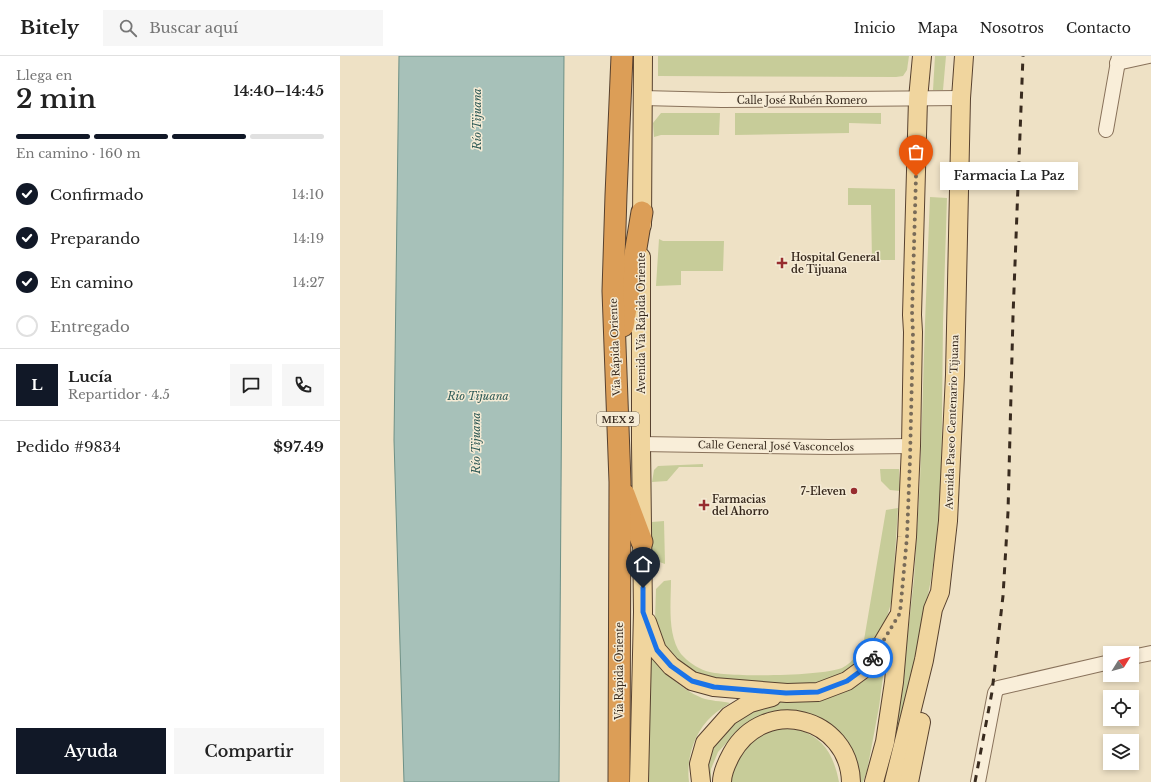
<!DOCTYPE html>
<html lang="es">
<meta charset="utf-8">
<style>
body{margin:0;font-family:"Libre Baskerville",serif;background:#f6f6f6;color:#222;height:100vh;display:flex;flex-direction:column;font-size:15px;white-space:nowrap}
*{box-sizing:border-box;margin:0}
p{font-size:13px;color:#767676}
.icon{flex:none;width:22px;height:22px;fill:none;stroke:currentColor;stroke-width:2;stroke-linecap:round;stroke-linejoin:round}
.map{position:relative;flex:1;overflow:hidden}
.sheet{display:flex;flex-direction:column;background:#fff;width:340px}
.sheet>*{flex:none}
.needle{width:26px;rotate:53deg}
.fabs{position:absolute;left:763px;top:590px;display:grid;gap:8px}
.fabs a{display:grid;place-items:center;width:36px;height:36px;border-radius:0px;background:#fff;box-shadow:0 2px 6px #0003;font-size:20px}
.pin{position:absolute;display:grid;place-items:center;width:34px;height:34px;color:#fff;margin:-41px -17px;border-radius:50% 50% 50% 0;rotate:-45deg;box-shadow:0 0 4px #0007}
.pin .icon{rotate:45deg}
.courier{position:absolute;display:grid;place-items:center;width:40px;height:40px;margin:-20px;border:3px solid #1a73e8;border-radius:50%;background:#fff;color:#222;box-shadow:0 1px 5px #0007}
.bubble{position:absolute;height:28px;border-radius:0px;background:#fff;box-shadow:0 2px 6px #0003;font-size:13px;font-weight:600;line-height:28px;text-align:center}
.summary em{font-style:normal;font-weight:600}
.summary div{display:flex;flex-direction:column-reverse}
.summary{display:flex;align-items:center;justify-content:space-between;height:68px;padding:0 16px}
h1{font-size:26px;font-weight:600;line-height:30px}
.bar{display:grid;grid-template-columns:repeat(4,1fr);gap:6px 4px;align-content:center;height:48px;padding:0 16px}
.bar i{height:5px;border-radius:3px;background:#e0e0e0}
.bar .current{background:#111827}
.bar p{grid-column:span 4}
.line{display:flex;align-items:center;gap:10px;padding:0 16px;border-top:1px solid #e0e0e0}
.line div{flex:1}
.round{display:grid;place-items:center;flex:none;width:42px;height:42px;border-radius:0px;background:#f6f6f6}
ol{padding:0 16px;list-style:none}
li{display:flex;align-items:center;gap:12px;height:44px}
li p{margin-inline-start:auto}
li .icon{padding:4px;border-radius:50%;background:#111827;color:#fff;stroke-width:4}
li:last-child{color:#767676}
li i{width:22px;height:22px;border:2px solid #e0e0e0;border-radius:50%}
.primary-button{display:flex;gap:8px;margin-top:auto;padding:8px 16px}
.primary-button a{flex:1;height:46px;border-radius:0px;background:#111827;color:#fff;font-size:16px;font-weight:600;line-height:46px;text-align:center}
.primary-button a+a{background:#f6f6f6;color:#222}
header{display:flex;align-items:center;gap:24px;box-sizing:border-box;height:56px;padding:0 20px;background:#fff;border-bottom:1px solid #e0e0e0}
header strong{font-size:19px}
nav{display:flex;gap:22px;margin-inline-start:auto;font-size:14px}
.search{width:280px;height:36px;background:#f6f6f6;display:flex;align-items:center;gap:10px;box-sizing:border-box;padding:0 14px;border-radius:0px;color:#767676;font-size:15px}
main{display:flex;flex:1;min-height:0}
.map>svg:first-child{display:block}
.green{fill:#c7cc99}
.water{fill:#a7c1b9;stroke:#6d9086}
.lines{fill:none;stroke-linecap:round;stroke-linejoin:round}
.minor-casing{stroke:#89725b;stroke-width:16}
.major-casing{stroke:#57412f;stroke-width:20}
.highway-casing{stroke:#57412f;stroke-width:23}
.minor{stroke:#f9eed9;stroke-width:14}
.major{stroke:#f0d59e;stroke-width:18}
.highway{stroke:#dc9e57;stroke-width:21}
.rail{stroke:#392b1f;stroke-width:3;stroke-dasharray:7 7;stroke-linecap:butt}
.done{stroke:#786b59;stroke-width:4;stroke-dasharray:0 7.2}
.route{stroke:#1a73e8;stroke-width:5}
.poi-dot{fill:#972c2f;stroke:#f5ebd5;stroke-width:1.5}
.labels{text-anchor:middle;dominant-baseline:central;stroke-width:3;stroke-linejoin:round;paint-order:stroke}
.shield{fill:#f5ebd5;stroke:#716556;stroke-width:1}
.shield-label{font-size:9px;font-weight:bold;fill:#392b1f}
.street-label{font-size:10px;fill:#392b1f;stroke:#f5ebd5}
.poi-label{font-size:10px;font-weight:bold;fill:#392b1f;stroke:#f5ebd5;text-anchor:start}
.water-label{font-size:11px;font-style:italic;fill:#2e5955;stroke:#f5ebd5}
</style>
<header>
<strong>Bitely</strong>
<div class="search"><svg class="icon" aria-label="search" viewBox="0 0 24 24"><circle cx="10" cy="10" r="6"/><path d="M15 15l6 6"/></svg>Buscar aquí</div>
<nav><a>Inicio</a><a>Mapa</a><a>Nosotros</a><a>Contacto</a></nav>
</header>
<main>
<section class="sheet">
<div class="summary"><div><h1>2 min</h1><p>Llega en</p></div><em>14:40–14:45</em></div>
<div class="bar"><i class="current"></i><i class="current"></i><i class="current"></i><i></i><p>En camino · 160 m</p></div>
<ol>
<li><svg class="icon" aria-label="check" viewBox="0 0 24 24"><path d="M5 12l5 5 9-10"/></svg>Confirmado<p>14:10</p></li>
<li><svg class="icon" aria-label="check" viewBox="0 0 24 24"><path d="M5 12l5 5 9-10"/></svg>Preparando<p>14:19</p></li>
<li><svg class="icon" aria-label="check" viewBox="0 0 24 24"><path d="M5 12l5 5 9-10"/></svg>En camino<p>14:27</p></li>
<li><i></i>Entregado</li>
</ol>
<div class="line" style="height:72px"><b class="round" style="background:#111827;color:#fff">L</b><div><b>Lucía</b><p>Repartidor · 4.5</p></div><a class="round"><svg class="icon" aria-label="chat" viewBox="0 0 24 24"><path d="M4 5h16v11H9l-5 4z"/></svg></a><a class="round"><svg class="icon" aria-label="phone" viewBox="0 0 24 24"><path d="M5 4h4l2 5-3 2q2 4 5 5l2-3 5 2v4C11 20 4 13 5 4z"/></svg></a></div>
<div class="line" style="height:52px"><div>Pedido #9834</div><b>$97.49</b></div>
<div class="primary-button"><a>Ayuda</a><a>Compartir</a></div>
</section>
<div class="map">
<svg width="811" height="726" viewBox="0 0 811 726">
<rect width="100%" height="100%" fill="#eee1c5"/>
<!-- green -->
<g class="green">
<path d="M 318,0 L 569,0 L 567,14 L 563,20 L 556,21 L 318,20 Z"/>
<path d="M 595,0 L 606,0 L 603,34 L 593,34 Z"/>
<path d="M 321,57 L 380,57 L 379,79 L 321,79 L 314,81 L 313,67 Z"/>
<path d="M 395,57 L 541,57 L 541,68 L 509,67 L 509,77 L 395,79 Z"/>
<path d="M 508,132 L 555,133 L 555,204 L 532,204 L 531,149 L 508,149 Z"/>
<path d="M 590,141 L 607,142 L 603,267 L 601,455 L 591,523 L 577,598 L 547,726 L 548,704 L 558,663 L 574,523 L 580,425 L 585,267 Z"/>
<path d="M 319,183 L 323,185 L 384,185 L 383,215 L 341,215 L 341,229 L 316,230 Z"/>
<path d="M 363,408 L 363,411 L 339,411 L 327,425 L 312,426 L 314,414 L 318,410 Z"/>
<path d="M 540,413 L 559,413 L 560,435 L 550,434 L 541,425 Z"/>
<path d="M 558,452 L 552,544 L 546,564 L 518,611 L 481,626 L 441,631 L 358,621 L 337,607 L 323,589 L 315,564 L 316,533 L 324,525 L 331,524 C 331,547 327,579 341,598 C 347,605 357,612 366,615 C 386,622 483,620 502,612 C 514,606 519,595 524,584 L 546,454 Z"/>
<path d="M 324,465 L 325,508 L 314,504 L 312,499 L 312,466 Z"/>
<path d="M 309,598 C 324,616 340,633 362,642 C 370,645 381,645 390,647 C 384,651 377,655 372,660 C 354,676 346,703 349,726 L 309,726 Z"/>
<path d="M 546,598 L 539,651 L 527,715 L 523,726 L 514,726 L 469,660 L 451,655 L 428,656 L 407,667 L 393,680 L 378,696 L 371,713 L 371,726 L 370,726 L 367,708 L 373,692 L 388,672 L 426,647 L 505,635 L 518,629 L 532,619 Z"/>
<path d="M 440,673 C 446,673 453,673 459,674 C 485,682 494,701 499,726 L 390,726 L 390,719 L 407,687 L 422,677 Z"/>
</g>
<!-- water -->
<path class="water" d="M 59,0 L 224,0 L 219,726 L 64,726 L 54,384 Z"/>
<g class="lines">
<defs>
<g id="minor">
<path d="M 777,7 L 809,0"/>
<path d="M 303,42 L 382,44 L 621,42"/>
<path d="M 766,74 L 779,0"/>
<path d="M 301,388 L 489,391 L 571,390"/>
<path d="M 792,601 L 811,597"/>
<path d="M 638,726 L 655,637 L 658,632 L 770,606"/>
</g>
<g id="major">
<path d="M 302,169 L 303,0"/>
<path d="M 307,566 L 317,594 L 331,610 L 352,625 L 374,631 L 447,637 L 478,636 L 507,625 L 522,614 L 535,600 L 558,561"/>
<path d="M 299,726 L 303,556 L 301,388 L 301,201"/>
<path d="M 361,726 L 359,708 L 365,687 L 389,660 L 410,647 L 432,641"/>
<path d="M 382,726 C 382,716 387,706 392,697 C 425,639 509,661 511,726"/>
<path d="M 534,726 L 545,686 L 554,626 L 560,557 L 567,481 L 571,390 L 573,276 L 572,259 L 578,43 L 582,0"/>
<path d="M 554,726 L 584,604 L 593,553 L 600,536 L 608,465 L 615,319 L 621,42 L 624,0"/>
<path d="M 569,726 L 581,666"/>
</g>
<g id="highway">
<path d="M 283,270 L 302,156"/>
<path d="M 284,438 L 302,486"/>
<path d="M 279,726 L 280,426 L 273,235 L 276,139 L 282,0"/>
</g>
</defs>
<!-- minor casing -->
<use href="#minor" class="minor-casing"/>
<!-- major casing -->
<use href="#major" class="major-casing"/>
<!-- highway casing -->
<use href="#highway" class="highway-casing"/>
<!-- minor -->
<use href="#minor" class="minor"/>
<!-- major -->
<use href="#major" class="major"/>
<!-- highway -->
<use href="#highway" class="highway"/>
<!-- rail -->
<path class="rail" d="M 635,726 L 652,636 L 663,540 L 668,456 L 673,260 L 683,0"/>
</g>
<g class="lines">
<!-- done -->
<path class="done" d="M 533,602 L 560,557 L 567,481 L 570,403 L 573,276 L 572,259 L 576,120"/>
<!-- route -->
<path class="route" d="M 303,532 L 303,556 L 317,594 L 331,610 L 352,625 L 374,631 L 446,637 L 478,636 L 507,625 L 522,614 L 533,602"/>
</g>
<!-- markers -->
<g class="poi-dot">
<path d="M440 201h4v4h4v4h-4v4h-4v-4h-4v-4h4z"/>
<circle cx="514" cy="435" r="4"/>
<path d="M362 443h4v4h4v4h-4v4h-4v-4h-4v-4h4z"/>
</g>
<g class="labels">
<!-- shield labels -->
<rect class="shield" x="257" y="356" width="42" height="14" rx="3"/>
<g class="shield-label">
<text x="278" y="363">MEX 2</text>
</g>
<!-- street labels -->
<g class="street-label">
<text x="462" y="44">Calle José Rubén Romero</text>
<text transform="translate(301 267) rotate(-90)">Avenida Vía Rápida Oriente</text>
<text transform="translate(275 291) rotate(-92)">Vía Rápida Oriente</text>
<text transform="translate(612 366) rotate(-88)">Avenida Paseo Centenario Tijuana</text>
<text transform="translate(436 390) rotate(1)">Calle General José Vasconcelos</text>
<text transform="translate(279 615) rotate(-90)">Vía Rápida Oriente</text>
</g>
<!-- poi labels -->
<g class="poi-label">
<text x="451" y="201">Hospital General<tspan x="451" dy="12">de Tijuana</tspan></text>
<text x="506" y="435" text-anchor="end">7-Eleven</text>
<text x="372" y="443">Farmacias<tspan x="372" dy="12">del Ahorro</tspan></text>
</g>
<!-- water labels -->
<g class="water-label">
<text transform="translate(137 63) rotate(-90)">Río Tijuana</text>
<text x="138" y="340">Rio Tijuana</text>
<text transform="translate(136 387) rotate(-90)">Río Tijuana</text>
</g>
</g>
</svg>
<div class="fabs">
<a><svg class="needle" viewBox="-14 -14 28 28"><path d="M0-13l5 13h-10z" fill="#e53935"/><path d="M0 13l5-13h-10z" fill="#767676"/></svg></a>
<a><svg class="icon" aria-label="locate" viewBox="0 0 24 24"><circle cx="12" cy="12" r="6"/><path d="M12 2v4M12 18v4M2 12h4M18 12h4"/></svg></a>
<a><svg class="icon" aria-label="layers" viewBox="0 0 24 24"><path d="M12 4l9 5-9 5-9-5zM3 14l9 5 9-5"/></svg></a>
</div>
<div class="pin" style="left:576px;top:120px;background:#ea580c"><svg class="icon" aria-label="bag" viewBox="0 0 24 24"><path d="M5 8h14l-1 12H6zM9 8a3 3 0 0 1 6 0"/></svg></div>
<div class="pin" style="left:303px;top:532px;background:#1f2937"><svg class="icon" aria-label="home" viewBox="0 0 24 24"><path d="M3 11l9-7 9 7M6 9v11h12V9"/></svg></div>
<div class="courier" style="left:533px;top:602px"><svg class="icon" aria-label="bike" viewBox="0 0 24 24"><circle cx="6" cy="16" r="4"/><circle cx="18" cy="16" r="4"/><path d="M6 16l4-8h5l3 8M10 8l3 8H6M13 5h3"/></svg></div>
<div class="bubble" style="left:600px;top:106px;width:138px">Farmacia La Paz</div>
</div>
</main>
